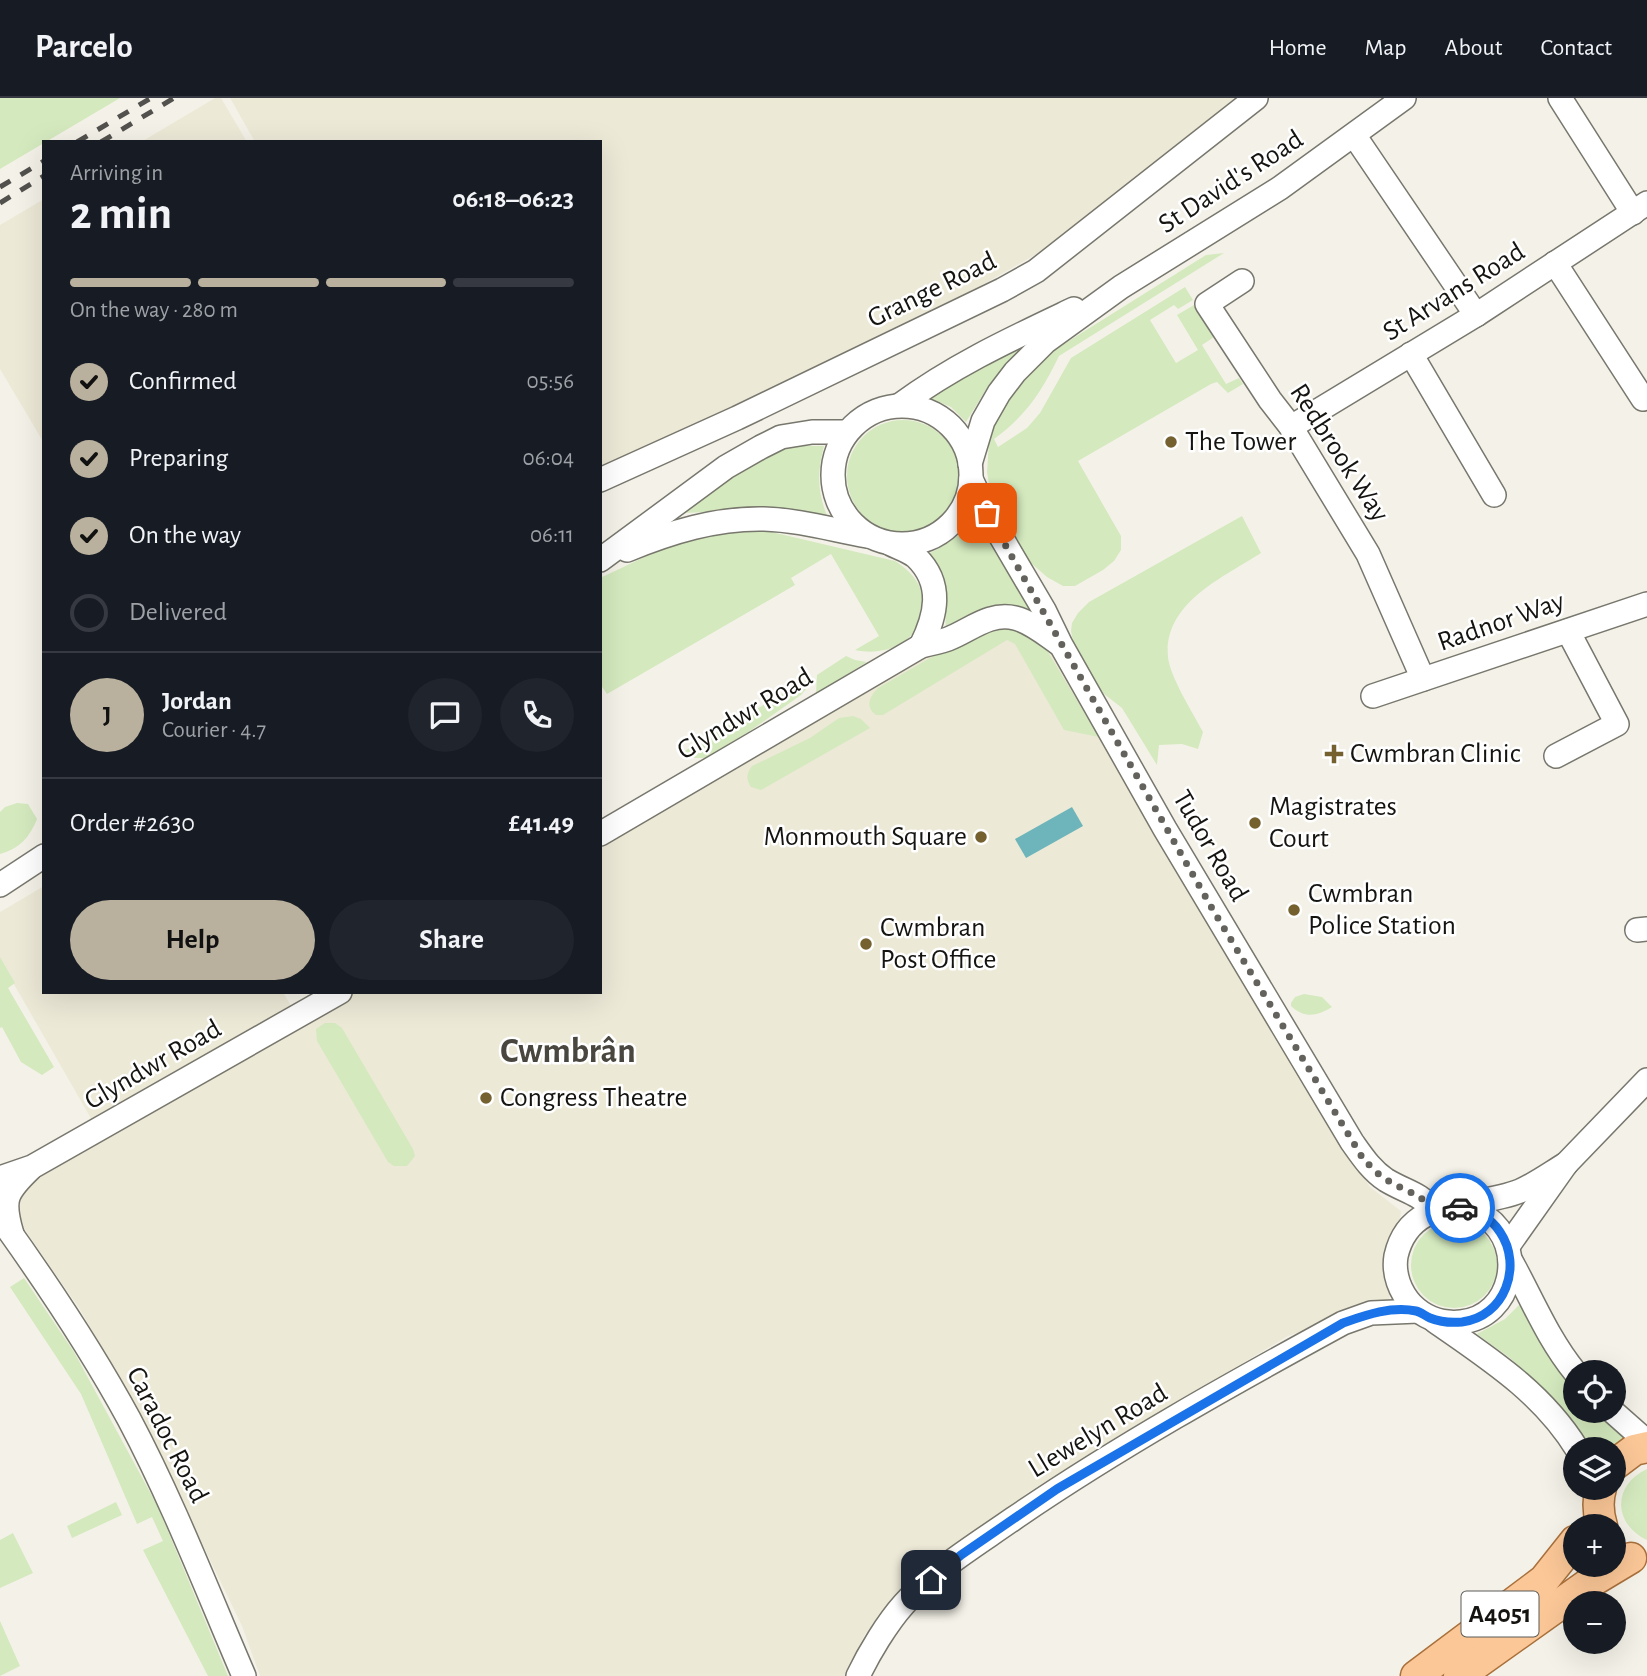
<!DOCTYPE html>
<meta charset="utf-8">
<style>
body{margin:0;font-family:"Alegreya Sans",sans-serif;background:#20242c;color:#f1f3f6;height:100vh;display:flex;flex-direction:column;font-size:26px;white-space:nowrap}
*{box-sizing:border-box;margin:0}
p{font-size:23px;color:#9ea1a6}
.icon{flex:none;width:38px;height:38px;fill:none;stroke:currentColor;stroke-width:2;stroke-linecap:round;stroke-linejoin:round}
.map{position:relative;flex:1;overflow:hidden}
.drawer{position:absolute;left:42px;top:42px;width:560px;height:854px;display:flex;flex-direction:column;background:#171b24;border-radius:0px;box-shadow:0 7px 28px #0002}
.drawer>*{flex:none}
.tools{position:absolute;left:1563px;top:1262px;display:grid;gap:14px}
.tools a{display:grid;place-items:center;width:63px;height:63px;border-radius:50%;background:#171b24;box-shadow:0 7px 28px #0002;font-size:35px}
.pin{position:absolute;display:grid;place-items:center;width:60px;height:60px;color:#fff;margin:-30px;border-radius:14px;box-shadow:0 4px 10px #0006}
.courier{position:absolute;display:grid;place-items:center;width:70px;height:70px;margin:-35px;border:5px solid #1a73e8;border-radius:50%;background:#fff;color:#222;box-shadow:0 2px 9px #0007}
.summary em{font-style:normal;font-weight:600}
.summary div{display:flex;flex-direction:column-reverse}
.summary{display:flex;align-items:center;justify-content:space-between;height:119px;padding:0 28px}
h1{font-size:46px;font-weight:600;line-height:52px}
.bar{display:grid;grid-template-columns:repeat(4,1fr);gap:10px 7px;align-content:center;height:84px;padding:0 28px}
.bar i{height:9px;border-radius:5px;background:#363941}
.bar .on{background:#b9b19d}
.bar p{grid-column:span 4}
.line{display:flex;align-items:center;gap:18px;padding:0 28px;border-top:2px solid #363941}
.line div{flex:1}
.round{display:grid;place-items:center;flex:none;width:74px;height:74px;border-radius:37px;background:#20242c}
ol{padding:0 28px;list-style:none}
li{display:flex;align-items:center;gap:21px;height:77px}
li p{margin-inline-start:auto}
li .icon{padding:7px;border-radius:50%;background:#b9b19d;color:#111;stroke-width:4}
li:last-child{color:#9ea1a6}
li i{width:38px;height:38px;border:4px solid #363941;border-radius:50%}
.cta{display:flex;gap:14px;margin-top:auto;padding:14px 28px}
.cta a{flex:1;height:80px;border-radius:42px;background:#b9b19d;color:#111;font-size:28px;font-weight:600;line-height:80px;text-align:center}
.cta a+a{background:#20242c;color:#f1f3f6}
header{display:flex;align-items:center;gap:42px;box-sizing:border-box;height:98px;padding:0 35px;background:#171b24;border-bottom:2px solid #363941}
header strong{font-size:33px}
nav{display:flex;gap:38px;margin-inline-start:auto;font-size:24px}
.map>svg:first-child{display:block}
.built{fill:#ede9d7}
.green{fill:#d4e9be}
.water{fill:#6db5ba}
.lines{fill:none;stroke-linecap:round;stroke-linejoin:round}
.minor-casing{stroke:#78776d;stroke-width:26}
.major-casing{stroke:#a9703b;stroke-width:33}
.minor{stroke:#fff;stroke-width:23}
.major{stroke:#fbc797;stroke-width:30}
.rail{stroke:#53514d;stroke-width:5;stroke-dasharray:12 12;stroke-linecap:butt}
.done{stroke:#63625c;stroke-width:7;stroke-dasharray:0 12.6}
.route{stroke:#1a73e8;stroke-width:9}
.poi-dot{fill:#756130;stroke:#fff;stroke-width:2.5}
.labels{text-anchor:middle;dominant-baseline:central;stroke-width:5;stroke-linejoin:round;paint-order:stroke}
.shield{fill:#fff;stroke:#5b5a58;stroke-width:2}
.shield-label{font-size:26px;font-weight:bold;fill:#151411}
.street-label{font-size:28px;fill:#151411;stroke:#fff}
.poi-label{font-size:28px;fill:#151411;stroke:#fff;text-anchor:start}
.district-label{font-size:35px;font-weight:bold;fill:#48463e;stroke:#fff}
</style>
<header>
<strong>Parcelo</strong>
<nav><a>Home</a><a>Map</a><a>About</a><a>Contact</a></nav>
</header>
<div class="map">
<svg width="1647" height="1578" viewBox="0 0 1647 1578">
<rect width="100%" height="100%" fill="#f4f2e8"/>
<!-- built -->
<g class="built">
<path d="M 215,0 L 221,0 L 247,44 L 141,44 Z"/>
<path d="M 230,0 L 1235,0 L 1089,123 L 1061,142 L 963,198 L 600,374 L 600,44 L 255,44 Z"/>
<path d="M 44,101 L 44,345 L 0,271 L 0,127 Z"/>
<path d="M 1035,538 L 1053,557 L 1202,815 L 1343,1046 L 1370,1089 L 1401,1113 L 1389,1203 L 1288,1238 L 1027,1395 L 882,1515 L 865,1536 L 845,1578 L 260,1578 L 242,1528 L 135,1307 L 79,1210 L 18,1122 L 15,1097 L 34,1080 L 352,894 L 600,894 L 600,750 L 952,544 Z"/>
<path d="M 44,788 L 44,894 L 283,894 L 291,908 L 93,1024 L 0,862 L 0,814 Z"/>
</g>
<!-- green -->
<g class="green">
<path d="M 0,0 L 120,0 L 0,71 Z"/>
<path d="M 1224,155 L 1059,258 C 1042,293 1026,318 994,341 L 998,349 L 1027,330 L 1040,315 L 1071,260 L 1185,189 L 1193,202 L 1178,211 L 1174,207 L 1150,222 L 1176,265 L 1198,252 L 1177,217 L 1194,207 L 1214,239 L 1202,247 L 1226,286 L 1239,280 L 1243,286 L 1228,295 L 1217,284 L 1211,286 L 1078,363 L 1121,438 L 1121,452 L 1114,463 L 1103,472 L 1075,488 L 1063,488 L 1047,479 L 1024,459 L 991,399 L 987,374 L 990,328 L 1011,296 L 1056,251 L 1206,157 Z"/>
<path d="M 1058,222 L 1006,267 L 987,290 L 966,324 L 951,309 L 930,300 Z"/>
<circle cx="903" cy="378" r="56"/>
<path d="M 791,348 L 824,348 C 817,375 817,394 828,420 L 765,412 L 681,415 C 716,389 749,362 791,348 Z"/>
<path d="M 976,417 L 1041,526 L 946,532 C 944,516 949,502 945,486 C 942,474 932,466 930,455 C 949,446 963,435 976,417 Z"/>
<path d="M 1242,418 L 1261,455 C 1224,479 1163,505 1168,559 C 1170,579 1193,615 1203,634 L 1198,651 L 1182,646 L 1159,647 L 1157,667 L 1122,610 L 1099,592 L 1074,548 L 1071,533 L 1072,525 L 1078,515 L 1089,504 Z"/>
<path d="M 723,432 L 763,432 L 895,463 C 953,499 916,565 855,552 L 879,538 L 831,456 L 791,480 L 795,487 L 607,596 L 600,586 L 600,480 L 668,448 Z"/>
<path d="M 999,529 L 1016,530 L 1045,549 L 1099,639 L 1064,632 L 1015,546 L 1007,542 L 883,617 L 876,617 C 865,609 869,599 878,590 L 975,534 Z"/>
<path d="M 846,558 L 855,562 L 867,564 L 816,596 L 817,577 Z"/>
<path d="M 808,581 L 807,590 L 801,597 L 747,635 L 705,660 L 695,660 L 681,655 Z"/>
<path d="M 853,618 L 861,621 L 870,630 L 761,692 L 751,689 C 746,681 746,676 752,668 L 810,640 L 839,620 Z"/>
<path d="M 17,705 L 28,706 L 37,721 C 30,739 19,751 0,756 L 0,714 L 5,709 Z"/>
<path d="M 0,859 L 15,885 L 8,890 L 54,969 L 42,977 L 21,964 L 2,929 L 0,930 Z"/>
<path d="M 1304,896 L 1322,899 L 1332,909 C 1317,918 1305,921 1291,908 L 1291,905 L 1295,899 Z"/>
<path d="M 325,925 L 335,925 L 342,930 L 413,1051 L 415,1058 L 407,1068 L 394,1068 L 388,1064 L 317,943 L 316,931 Z"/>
<circle cx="1454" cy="1167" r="43"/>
<path d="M 24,1180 L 74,1254 L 158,1409 L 228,1578 L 208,1578 L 143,1452 L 163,1443 L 152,1419 L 137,1426 L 81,1296 L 10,1189 Z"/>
<path d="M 1523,1203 L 1554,1265 L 1575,1291 L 1575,1312 L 1594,1313 L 1613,1330 L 1632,1341 L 1614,1351 L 1591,1351 L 1548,1296 L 1510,1260 L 1477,1236 L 1505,1221 Z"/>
<path d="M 1647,1371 L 1647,1442 C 1613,1426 1612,1387 1647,1371 Z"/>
<path d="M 116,1404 L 122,1417 L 72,1440 L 67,1428 Z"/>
<path d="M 13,1435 L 33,1475 L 0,1490 L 0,1442 Z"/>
<path d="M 0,1523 L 20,1568 L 0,1578 Z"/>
</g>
<!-- water -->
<path class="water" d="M 1072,709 L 1083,728 L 1026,760 L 1015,741 Z"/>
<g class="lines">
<defs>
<g id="minor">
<path d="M 1560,0 L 1633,115"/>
<path d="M 1354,37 L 1476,217"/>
<path d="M 1555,165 L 1643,301"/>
<path d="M 1242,183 L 1207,206 L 1270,302 L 1291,329 L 1368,456 L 1423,581"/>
<path d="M 1411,256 L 1494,397"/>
<path d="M 900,307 C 954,267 1013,240 1074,211"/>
<circle cx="902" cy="377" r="69"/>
<path d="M 1291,329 L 1476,217 L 1647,105"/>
<path d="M 970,366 L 983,323 L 999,295 L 1015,274 L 1045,244 L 1121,189 L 1280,90 L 1404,0"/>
<path d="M 971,381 L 987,415 L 1044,512 L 1061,547 L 1165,731 L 1352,1044 C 1362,1058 1371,1072 1386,1082 C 1406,1094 1417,1094 1435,1112"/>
<path d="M 600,382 L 737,320 L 1002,192 L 1036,173 L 1256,0"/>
<path d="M 891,446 C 899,450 909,453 916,459 C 944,486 936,518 921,548"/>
<path d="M 627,452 C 671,434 716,420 764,421 C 799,422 833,432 867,438"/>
<path d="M 600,462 L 726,369 L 761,349 L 781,339 L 812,334 L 847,334"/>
<path d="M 1373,598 L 1647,506"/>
<path d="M 1556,658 L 1617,626 L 1568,533"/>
<path d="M 600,736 L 921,548 C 930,546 939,544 948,541 C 971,532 989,514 1015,520 C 1031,524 1045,536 1058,545"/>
<path d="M 0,787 L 44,758"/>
<path d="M 1637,832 L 1647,831"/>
<path d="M 0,1080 L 32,1069 L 340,894"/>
<path d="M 1450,1109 C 1463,1110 1475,1112 1486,1119 C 1527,1148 1513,1219 1461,1224 C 1442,1226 1425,1220 1412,1207 C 1400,1194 1393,1176 1396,1158 C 1410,1096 1474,1112 1520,1093 C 1536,1086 1551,1075 1566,1066"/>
<path d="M 0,1120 C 46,1184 91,1251 129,1321 C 173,1404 207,1492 244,1578"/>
<path d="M 12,1136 C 2,1102 5,1095 30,1071"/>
<path d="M 1508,1148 L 1566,1066 L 1647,982"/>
<path d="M 1511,1163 C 1532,1201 1548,1241 1575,1274"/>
<path d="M 1435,1223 C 1488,1260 1542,1294 1577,1351"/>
<path d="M 1611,1312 L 1647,1344"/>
<path d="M 858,1578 C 869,1555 887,1525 904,1506 C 934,1472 976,1447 1013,1421 C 1118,1349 1231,1286 1343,1225 L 1371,1215 L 1418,1213"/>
</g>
<g id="major">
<path d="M 1614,1367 L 1634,1352 L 1647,1349"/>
<path d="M 1601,1390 C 1597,1403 1598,1415 1602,1428"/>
<path d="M 1416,1578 L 1544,1482 L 1575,1443"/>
<path d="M 1459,1578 L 1591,1484 L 1631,1460"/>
</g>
</defs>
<!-- minor casing -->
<use href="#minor" class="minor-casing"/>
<!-- major casing -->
<use href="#major" class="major-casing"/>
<!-- minor -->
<use href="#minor" class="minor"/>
<!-- major -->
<use href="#major" class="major"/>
<!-- rail -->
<g class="rail">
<path d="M 77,44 L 151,0"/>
<path d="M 101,44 L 174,0"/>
<path d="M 0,89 L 44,63"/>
<path d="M 0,105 L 44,78"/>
</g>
</g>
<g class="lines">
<!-- done -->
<path class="done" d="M 987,415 L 1213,812 L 1362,1059 C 1369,1067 1377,1076 1387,1082 C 1407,1094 1417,1094 1435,1112 L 1460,1110"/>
<!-- route -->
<path class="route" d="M 931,1482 L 961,1457 L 1057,1391 L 1343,1225 C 1366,1217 1391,1208 1416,1213 C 1421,1214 1425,1218 1430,1220 C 1440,1224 1451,1225 1462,1224 C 1505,1219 1523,1168 1500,1134 C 1491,1120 1476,1112 1460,1110"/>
</g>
<!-- markers -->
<g class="poi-dot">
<circle cx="1171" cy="344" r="7"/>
<path d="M1330.5 645.5h7v7h7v7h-7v7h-7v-7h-7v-7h7z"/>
<circle cx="1255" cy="725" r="7"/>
<circle cx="981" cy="739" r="7"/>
<circle cx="1294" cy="812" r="7"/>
<circle cx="866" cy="846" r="7"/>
<circle cx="486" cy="1000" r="7"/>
</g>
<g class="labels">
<!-- shield labels -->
<rect class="shield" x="1461.5" y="1493.5" width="77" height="45" rx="5"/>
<g class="shield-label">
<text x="1500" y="1516">A4051</text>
</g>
<!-- street labels -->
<g class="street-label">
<text transform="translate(1231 84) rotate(-33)">St David's Road</text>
<text transform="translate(932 192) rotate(-26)">Grange Road</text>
<text transform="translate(1454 194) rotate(-32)">St Arvans Road</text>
<text transform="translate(1339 355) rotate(57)">Redbrook Way</text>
<text transform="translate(1501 524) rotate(-19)">Radnor Way</text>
<text transform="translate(745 616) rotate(-31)">Glyndwr Road</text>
<text transform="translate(1210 748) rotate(60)">Tudor Road</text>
<text transform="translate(153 967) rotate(-30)">Glyndwr Road</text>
<text transform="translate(1098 1333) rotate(-31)">Llewelyn Road</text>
<text transform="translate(167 1337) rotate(63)">Caradoc Road</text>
</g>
<!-- poi labels -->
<g class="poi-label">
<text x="1185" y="344">The Tower</text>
<text x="1350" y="656">Cwmbran Clinic</text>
<text x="1269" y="709">Magistrates<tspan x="1269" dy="32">Court</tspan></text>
<text x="967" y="739" text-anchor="end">Monmouth Square</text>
<text x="1308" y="796">Cwmbran<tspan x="1308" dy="32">Police Station</tspan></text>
<text x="880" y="830">Cwmbran<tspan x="880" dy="32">Post Office</tspan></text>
<text x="500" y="1000">Congress Theatre</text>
</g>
<!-- district labels -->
<g class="district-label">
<text x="568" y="953">Cwmbrân</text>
</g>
</g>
</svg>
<div class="tools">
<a><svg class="icon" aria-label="locate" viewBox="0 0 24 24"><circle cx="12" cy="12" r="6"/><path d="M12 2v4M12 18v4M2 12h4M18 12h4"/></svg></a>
<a><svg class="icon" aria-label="layers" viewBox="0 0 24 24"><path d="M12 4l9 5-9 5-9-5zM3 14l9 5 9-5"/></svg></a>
<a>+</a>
<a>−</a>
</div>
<div class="pin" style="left:987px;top:415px;background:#ea580c"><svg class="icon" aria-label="bag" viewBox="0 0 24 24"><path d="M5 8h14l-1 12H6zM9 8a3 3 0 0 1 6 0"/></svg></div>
<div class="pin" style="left:931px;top:1482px;background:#1f2937"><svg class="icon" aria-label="home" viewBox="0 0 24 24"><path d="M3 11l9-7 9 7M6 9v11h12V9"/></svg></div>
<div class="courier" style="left:1460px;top:1110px"><svg class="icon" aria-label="car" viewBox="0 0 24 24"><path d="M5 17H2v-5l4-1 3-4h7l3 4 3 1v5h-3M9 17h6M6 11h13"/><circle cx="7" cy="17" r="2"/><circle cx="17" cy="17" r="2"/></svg></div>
<section class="drawer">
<div class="summary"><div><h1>2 min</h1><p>Arriving in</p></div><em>06:18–06:23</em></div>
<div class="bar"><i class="on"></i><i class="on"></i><i class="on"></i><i></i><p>On the way · 280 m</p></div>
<ol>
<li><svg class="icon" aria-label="check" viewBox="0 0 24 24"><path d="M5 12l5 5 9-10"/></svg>Confirmed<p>05:56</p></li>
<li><svg class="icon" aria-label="check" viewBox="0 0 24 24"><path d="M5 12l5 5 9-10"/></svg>Preparing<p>06:04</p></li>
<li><svg class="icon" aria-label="check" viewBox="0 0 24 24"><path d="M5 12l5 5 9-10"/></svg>On the way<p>06:11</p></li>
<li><i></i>Delivered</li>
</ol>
<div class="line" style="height:126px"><b class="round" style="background:#b9b19d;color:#111">J</b><div><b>Jordan</b><p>Courier · 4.7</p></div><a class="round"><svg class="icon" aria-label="chat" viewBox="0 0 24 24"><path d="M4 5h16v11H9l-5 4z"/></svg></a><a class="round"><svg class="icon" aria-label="phone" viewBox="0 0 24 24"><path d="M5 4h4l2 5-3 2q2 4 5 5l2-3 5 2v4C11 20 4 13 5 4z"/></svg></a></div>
<div class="line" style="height:91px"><div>Order #2630</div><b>£41.49</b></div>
<div class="cta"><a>Help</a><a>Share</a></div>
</section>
</div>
